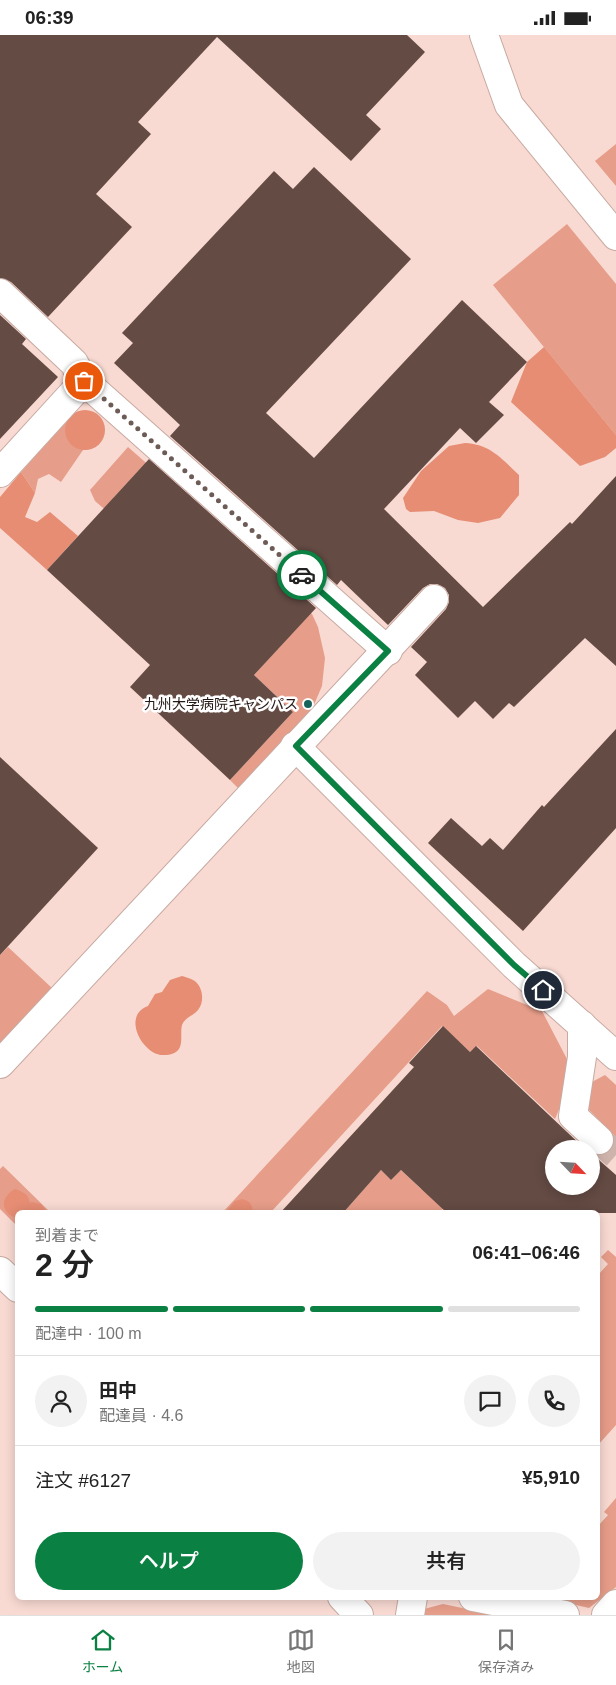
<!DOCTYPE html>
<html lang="ja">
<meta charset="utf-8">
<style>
body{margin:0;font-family:Helvetica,"Noto Sans JP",sans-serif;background:#f2f2f2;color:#222;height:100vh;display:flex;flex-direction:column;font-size:19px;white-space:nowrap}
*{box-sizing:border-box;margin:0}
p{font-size:16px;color:#767676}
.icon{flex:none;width:28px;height:28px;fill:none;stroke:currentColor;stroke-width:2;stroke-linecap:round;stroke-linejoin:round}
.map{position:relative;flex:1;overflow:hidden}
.sheet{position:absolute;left:15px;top:1175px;width:585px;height:390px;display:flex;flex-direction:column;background:#fff;border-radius:8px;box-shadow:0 2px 12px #0003}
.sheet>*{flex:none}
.needle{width:32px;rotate:115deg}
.fabs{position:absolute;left:545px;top:1105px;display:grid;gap:10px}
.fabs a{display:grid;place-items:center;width:55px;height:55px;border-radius:50%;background:#fff;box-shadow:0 2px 12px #0003;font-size:25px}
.pin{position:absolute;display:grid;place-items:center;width:42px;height:42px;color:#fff;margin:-21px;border:2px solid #fff;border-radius:50%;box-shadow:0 1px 5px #0007}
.courier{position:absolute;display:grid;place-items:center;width:50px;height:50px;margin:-25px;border:4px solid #0b8043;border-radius:50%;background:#fff;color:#222;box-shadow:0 1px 6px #0007}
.summary em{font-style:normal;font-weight:600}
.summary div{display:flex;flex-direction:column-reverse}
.summary{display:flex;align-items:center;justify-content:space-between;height:85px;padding:0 20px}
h1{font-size:32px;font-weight:600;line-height:38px}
.bar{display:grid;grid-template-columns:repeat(4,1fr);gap:8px 5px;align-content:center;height:60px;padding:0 20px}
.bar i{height:6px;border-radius:4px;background:#e0e0e0}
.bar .current{background:#0b8043}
.bar p{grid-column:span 4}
.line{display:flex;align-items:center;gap:12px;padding:0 20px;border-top:1px solid #e0e0e0}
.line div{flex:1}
.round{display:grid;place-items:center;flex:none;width:52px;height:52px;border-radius:26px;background:#f2f2f2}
.primary-button{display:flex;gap:10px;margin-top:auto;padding:10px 20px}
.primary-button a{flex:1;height:58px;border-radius:30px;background:#0b8043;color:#fff;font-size:20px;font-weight:600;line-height:58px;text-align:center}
.primary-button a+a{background:#f2f2f2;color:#222}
.status{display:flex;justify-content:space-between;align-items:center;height:35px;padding:0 25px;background:#fff;direction:ltr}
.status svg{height:14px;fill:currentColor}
.tab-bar{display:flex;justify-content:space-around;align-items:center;height:70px;border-top:1px solid #e0e0e0;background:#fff;font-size:14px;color:#767676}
.tab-bar a{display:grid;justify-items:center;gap:2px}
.tab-bar .current{color:#0b8043}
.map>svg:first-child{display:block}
.green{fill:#e69d89}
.forest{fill:#e68d74}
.building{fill:#644b44}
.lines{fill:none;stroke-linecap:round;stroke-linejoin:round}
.minor-tunnel{stroke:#cdb3ac;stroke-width:28;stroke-dasharray:28 14;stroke-linecap:butt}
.minor-casing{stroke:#c7aaa2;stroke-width:30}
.minor{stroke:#fff;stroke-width:28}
.done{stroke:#6d5b56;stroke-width:5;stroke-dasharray:0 9}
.route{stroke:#0b8043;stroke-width:6}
.poi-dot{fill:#16635c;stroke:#fff;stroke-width:2}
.labels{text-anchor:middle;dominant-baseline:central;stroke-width:5;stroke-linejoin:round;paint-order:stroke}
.poi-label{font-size:14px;fill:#221714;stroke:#fff;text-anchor:end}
</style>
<div class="status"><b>06:39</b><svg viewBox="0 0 49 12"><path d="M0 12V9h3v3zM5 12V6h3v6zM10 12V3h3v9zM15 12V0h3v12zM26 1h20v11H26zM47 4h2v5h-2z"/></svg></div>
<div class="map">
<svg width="616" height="1580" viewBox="0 0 616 1580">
<rect width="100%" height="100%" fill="#f8dad2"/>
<!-- green -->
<g class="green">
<path d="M 616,109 L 616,151 L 595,126 Z"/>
<path d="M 567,189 L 616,249 L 616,400 L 493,250 Z"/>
<path d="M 79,380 L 103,386 L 61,447 L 49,439 L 38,444 L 35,458 L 21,437 L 64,389 Z"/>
<path d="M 128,412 L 248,517 L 312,579 L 318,592 L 325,623 L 322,651 L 310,679 L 239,754 L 230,745 L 293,677 L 254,640 L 303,586 L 141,433 L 114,462 L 110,479 L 95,466 L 90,455 Z"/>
<path d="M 8,912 L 53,954 L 0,1012 L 0,920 Z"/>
<path d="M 488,954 L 542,976 L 569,1028 L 566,1058 L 555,1084 L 477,1011 L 470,1017 L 442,991 L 271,1177 L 222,1178 L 427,956 L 447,970 L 454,981 Z"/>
<path d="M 605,1040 L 616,1050 L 616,1102 L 587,1073 L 590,1048 Z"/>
<path d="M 490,1122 L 440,1177 L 343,1178 L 381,1135 L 391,1145 L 401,1135 L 421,1154 Z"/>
<path d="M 3,1131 L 50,1177 L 18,1178 L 17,1191 L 0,1174 L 0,1134 Z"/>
<path d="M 608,1215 L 616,1222 L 616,1390 L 598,1410 L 598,1240 L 608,1229 L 601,1222 Z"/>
<path d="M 616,1463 L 616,1552 L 589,1573 L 545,1563 L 598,1562 L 598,1491 L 608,1480 L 604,1477 Z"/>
<path d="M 443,1569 L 496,1580 L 424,1580 L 424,1574 Z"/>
</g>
<!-- forest -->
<g class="forest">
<path d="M 544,312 L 616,400 L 616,413 L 605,422 L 580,431 L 511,367 L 527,327 Z"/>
<circle cx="85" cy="395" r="20"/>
<path d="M 465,408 C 490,409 502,424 519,440 L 519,460 L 500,483 L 478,488 L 458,485 L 434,476 L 410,477 L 406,474 L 403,463 L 421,436 L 449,411 Z"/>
<path d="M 21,437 L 35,458 L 25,482 L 37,487 L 50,477 L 78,501 L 47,535 L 0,493 L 0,462 Z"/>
<path d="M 182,941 C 185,942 190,943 193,945 C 203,950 205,967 198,975 C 193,981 185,982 182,990 C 179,1001 188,1020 163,1020 C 143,1020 121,981 148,971 L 155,959 L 162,957 L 170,945 Z"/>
<path d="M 15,1154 C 23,1157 29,1159 30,1168 L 32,1167 L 41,1169 L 47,1177 L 18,1178 L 17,1183 C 0,1178 0,1162 15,1154 Z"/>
<path d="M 242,1164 C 250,1166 252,1169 253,1177 L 226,1177 L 235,1166 Z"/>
</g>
<!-- building -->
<g class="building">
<path d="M 0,0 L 407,0 L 425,17 L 366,80 L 381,94 L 351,126 L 217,2 L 138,87 L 151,99 L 96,159 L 132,192 L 48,282 L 11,247 L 0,243 Z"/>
<path d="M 314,132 L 411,224 L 266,378 L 314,423 L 462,265 L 527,327 L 489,367 L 504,380 L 476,408 L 460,393 L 384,474 L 483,572 L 570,487 L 572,489 L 616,441 L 616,631 L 585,603 L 514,672 L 509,668 L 493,684 L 475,666 L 458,683 L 415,640 L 427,627 L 411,612 L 446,574 L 449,567 L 449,560 L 445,553 L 437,549 L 430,549 L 423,553 L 388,590 L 341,545 L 337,550 L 170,401 L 180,390 L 114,328 L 133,308 L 122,298 L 274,136 L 293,154 Z"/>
<path d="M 0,280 L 26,304 L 22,309 L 58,342 L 0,404 Z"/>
<path d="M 149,424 L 316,573 L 254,640 L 293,677 L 230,745 L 130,652 L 150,630 L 47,535 Z"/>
<path d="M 616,694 L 616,793 L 523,896 L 428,808 L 451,783 L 482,811 L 490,803 L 503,815 L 542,770 L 544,772 Z"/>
<path d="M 0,722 L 98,813 L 0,920 Z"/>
<path d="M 443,991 L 470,1017 L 476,1011 L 585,1114 L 554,1114 L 554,1151 L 591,1151 L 591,1118 L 616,1140 L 616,1178 L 447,1178 L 401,1135 L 391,1145 L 381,1135 L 343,1178 L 280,1178 L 414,1032 L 409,1028 Z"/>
</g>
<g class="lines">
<!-- minor-tunnel -->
<path class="minor-tunnel" d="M 599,1105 L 616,1120"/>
<defs>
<g id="minor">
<path d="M 484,0 L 509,70 L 616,201"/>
<path d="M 0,258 L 74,328 L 84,346"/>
<path d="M 0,438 L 84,346 L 388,616"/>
<path d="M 295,711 L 514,930 L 616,1021"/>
<path d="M 582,990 L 582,1022 L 573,1081 L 599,1105"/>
<path d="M 0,1029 L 434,564"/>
<path d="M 0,1236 L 18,1253"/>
<path d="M 342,1562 L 359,1580"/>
<path d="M 473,1562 L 565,1580"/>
<path d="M 410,1580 L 413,1562"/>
<path d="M 606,1580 L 616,1569"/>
</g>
</defs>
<!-- minor casing -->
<use href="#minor" class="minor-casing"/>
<!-- minor -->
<use href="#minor" class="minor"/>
</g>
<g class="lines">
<!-- done -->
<path class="done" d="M 84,346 L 302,540"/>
<!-- route -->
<path class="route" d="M 302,540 L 388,616 L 296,711 L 514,930 L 543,955"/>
</g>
<!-- markers -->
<circle class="poi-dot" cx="308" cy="669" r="5"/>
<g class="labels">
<!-- poi labels -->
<g class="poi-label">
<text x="298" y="669">九州大学病院キャンパス</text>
</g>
</g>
</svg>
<div class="fabs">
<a><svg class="needle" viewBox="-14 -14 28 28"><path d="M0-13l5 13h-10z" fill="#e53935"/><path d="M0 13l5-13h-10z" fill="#767676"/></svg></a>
</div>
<div class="pin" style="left:84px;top:346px;background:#ea580c"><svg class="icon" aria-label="bag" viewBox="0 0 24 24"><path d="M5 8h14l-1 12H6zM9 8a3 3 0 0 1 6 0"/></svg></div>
<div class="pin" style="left:543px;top:955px;background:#1f2937"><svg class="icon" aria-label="home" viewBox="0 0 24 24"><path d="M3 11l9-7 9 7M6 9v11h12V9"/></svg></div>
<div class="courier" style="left:302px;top:540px"><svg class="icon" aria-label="car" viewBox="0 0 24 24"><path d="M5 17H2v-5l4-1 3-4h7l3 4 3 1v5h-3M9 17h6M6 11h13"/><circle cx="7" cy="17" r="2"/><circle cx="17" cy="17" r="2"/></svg></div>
<section class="sheet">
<div class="summary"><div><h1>2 分</h1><p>到着まで</p></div><em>06:41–06:46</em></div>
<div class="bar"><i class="current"></i><i class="current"></i><i class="current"></i><i></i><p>配達中 · 100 m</p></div>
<div class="line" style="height:90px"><a class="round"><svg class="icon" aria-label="person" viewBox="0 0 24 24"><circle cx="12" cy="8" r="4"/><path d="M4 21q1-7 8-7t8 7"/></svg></a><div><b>田中</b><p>配達員 · 4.6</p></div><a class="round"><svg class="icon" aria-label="chat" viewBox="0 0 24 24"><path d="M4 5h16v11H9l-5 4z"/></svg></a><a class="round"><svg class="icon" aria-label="phone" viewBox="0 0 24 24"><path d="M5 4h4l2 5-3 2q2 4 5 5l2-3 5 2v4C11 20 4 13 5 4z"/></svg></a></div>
<div class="line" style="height:65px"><div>注文 #6127</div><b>¥5,910</b></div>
<div class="primary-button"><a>ヘルプ</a><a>共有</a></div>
</section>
</div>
<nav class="tab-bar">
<a class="current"><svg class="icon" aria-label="home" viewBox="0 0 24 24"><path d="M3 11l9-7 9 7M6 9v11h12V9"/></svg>ホーム</a>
<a><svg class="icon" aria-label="map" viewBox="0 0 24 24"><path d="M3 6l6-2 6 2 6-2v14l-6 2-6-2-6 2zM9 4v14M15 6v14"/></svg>地図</a>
<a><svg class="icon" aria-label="saved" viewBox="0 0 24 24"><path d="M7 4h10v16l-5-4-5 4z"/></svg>保存済み</a>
</nav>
